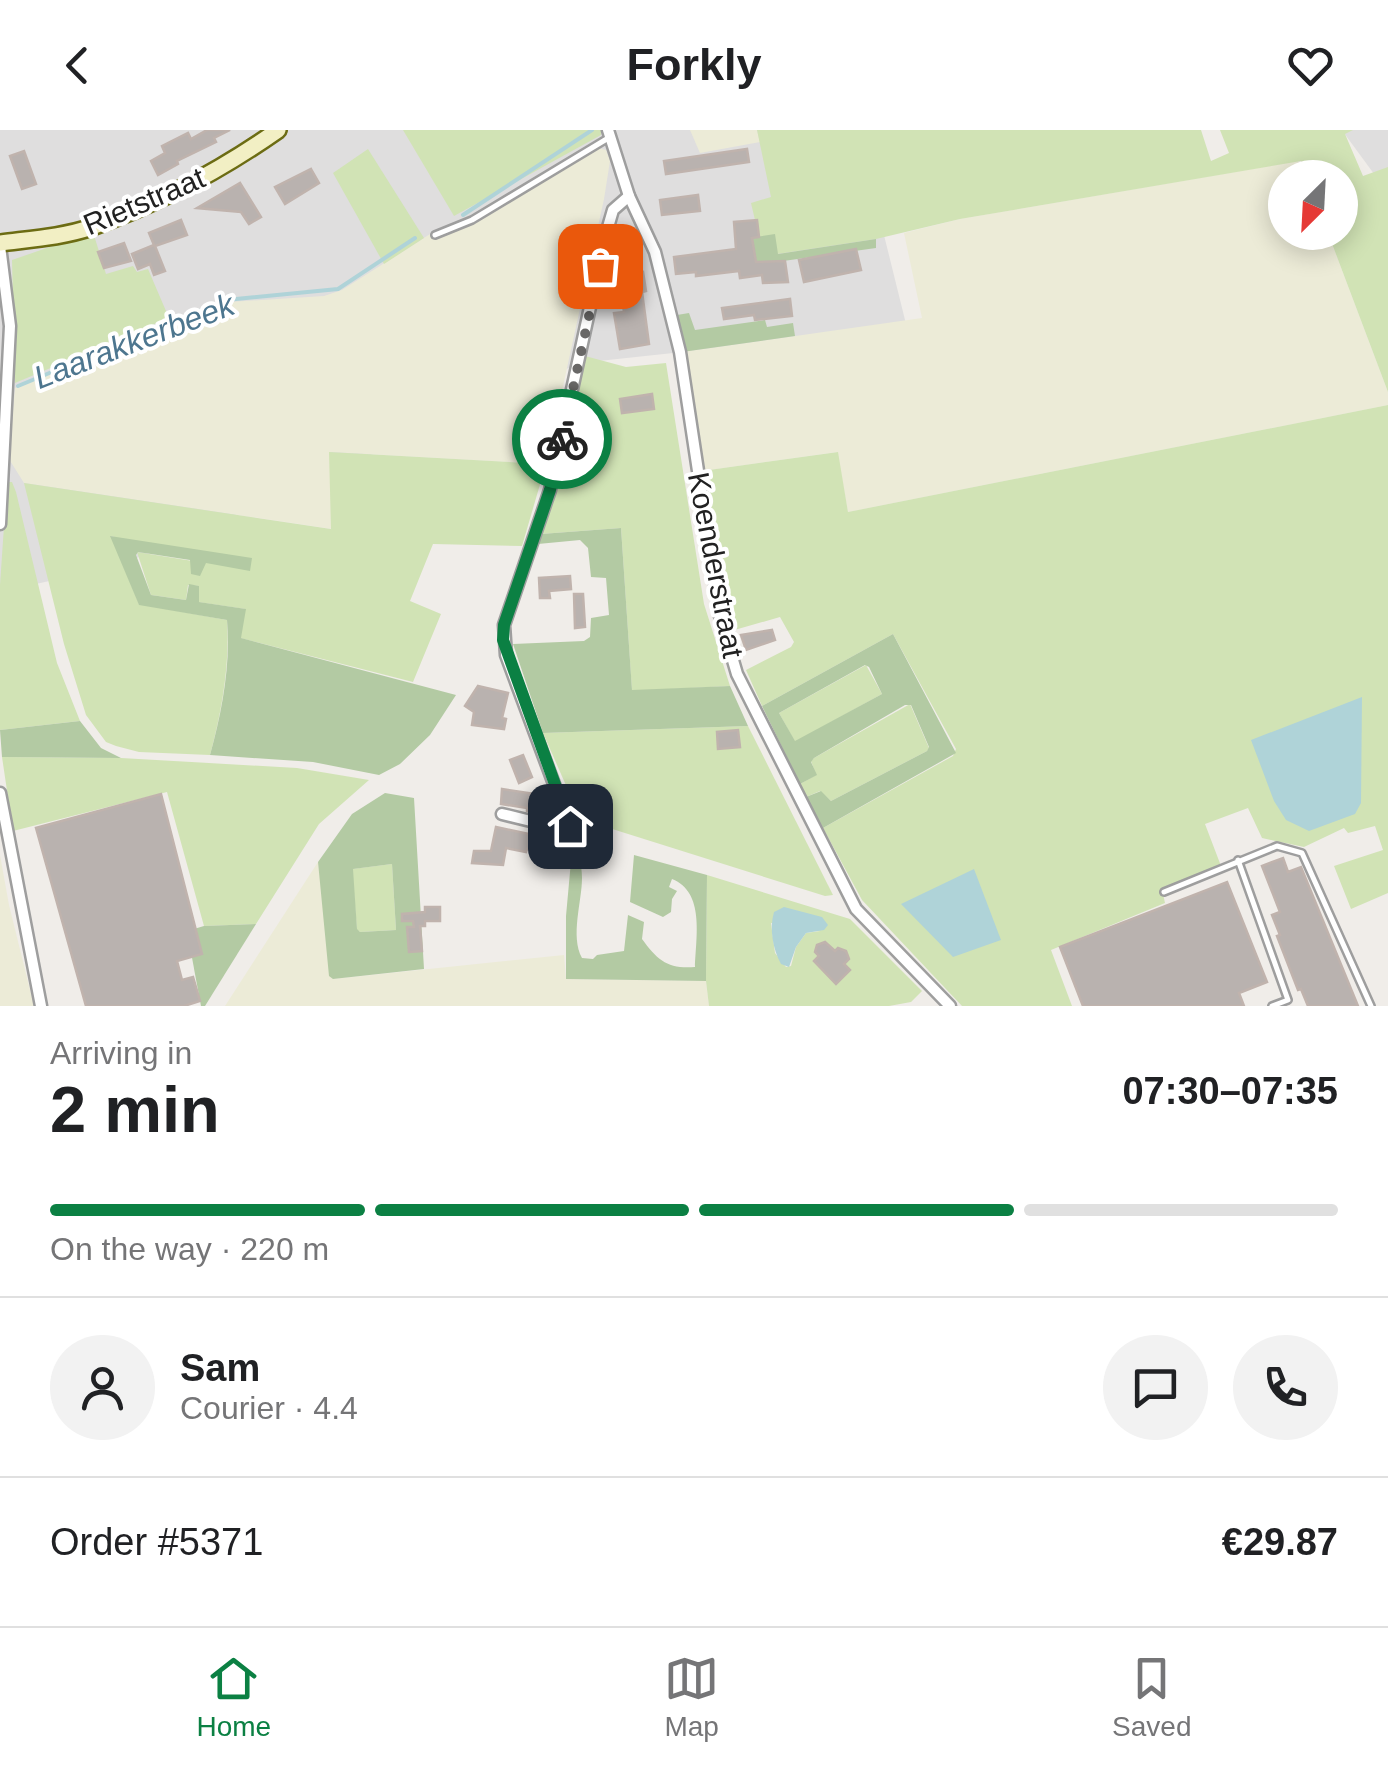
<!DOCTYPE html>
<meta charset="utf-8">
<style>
body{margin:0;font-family:Helvetica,sans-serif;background:#f2f2f2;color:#202124;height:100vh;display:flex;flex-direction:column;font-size:38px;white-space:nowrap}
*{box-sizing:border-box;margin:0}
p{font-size:32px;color:#757577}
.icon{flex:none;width:55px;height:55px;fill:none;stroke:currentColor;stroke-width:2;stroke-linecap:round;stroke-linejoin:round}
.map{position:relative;height:876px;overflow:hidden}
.details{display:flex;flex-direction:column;background:#fff;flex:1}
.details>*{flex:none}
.needle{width:65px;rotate:204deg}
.tools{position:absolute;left:1268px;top:30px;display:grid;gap:20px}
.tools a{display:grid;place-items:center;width:90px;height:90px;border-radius:50%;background:#fff;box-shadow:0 5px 25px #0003;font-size:50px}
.pin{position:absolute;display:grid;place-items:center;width:85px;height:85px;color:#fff;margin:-42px;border-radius:20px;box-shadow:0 5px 15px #0006}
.courier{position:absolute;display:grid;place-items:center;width:100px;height:100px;margin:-50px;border:8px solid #0b8043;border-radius:50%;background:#fff;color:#222;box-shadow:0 2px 12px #0007}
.head em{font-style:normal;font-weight:800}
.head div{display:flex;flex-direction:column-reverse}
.head{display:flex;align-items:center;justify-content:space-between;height:170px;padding:0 50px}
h1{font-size:65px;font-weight:800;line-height:75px}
.bar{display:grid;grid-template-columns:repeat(4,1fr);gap:15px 10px;align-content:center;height:120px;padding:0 50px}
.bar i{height:12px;border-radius:8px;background:#e0e0e0}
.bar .current{background:#0b8043}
.bar p{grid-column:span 4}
.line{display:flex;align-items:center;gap:25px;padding:0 50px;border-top:2px solid #e0e0e0}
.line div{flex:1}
.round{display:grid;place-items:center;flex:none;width:105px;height:105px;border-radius:52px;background:#f2f2f2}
header{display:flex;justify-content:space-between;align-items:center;height:130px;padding:0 50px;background:#fff;font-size:45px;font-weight:800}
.menu{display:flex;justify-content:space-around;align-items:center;height:140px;border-top:2px solid #e0e0e0;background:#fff;font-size:28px;color:#757577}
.menu a{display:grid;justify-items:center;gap:5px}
.menu .current{color:#0b8043}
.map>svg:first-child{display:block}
.residential{fill:#dfdede}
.farmland{fill:#ecebd7}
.grass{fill:#d1e3b5;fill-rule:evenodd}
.forest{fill:#b3caa3;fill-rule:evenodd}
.water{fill:#afd3d8}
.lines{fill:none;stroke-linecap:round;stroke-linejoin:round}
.stream{stroke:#afd3d8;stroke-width:4}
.building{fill:#b9b2af;stroke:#c0b3ad;stroke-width:2.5}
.lane-casing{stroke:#9e9e9e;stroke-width:10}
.street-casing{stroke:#9e9e9e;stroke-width:15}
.secondary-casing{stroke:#6c6c13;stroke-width:20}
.lane{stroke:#fff;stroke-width:5}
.street{stroke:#fff;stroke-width:10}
.secondary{stroke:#f2efc4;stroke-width:15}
.done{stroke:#696867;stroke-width:10;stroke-dasharray:0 18}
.route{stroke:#0b8043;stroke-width:12}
.labels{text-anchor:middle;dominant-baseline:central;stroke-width:8;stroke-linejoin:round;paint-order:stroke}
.street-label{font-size:30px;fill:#212121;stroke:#fff}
.water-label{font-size:32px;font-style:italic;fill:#4d768f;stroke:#fff}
</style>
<header><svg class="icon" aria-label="back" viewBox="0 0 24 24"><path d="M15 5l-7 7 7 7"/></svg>Forkly<svg class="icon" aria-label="heart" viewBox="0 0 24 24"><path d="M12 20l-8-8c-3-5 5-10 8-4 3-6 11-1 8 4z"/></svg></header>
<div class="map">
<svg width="1388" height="876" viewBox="0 0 1388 876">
<rect width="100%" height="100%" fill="#f0ede9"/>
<!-- residential -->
<g class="residential">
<path d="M 0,0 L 858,0 L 907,198 L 580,233 L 121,435 L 0,462 Z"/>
<path d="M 1345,0 L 1388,0 L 1388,63 L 1344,3 Z"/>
</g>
<!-- farmland -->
<g class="farmland">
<path d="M 690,0 L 757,0 L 760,12 L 700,23 Z"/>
<path d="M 594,17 L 606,20 L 610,31 L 604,69 L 546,334 L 330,322 L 332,399 L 24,353 L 9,329 L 15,258 L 204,178 L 228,172 L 324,166 L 342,160 L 438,99 L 449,102 L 458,99 Z"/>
<path d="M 1298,31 L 1307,47 L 1285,48 L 1285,102 L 1328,103 L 1388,262 L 1388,275 L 848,382 L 837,322 L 702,341 L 682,222 L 922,188 L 904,103 L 960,89 Z"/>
<path d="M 0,725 L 9,775 L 34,876 L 0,876 Z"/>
<path d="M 318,732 L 333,849 L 564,825 L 566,849 L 706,851 L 709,876 L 225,876 Z"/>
</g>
<!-- grass -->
<g class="grass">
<path d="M 403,0 L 601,0 L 601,5 L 454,86 Z"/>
<path d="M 757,0 L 1201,0 L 1211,31 L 1229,23 L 1220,0 L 1353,0 L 1345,4 L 1363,46 L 1388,37 L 1388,262 L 1328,103 L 1340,102 L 1340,48 L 1307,47 L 1301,31 L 960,89 L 876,109 L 777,124 L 759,107 L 751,73 L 771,67 Z"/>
<path d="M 368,19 L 424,108 L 384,134 L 333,43 Z"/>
<path d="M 93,102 L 106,144 L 133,136 L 137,142 L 148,139 L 169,188 L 15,253 L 12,130 Z"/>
<path d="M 585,226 L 626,237 L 666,233 L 704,474 L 730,556 L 632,561 L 621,398 L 541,404 L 566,312 Z"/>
<path d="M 1388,275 L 1388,763 L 1351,779 L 1334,736 L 1383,720 L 1375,696 L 1348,703 L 1344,698 L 1304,717 L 1262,708 L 1248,678 L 1205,694 L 1221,736 L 1162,759 L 1165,773 L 1051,820 L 1072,876 L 962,876 L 862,770 L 823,698 L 953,626 L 956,619 L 893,504 L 762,576 L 746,540 L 791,517 L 794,512 L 780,487 L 731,501 L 702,341 L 838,322 L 848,382 Z"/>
<path d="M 329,322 L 546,334 L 522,416 L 433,414 L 410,471 L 441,484 L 413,552 L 240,508 L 245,479 L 198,472 L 199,456 L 188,455 L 186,470 L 151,465 L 137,422 L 205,433 L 111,406 L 139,474 L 227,490 C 230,534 222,581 210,625 L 139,622 L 116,616 L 106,612 L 86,585 L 64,514 L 24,353 L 331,399 Z"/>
<path d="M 7,352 L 12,352 L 16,362 L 57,533 L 80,591 L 0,600 L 0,455 Z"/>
<path d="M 866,535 L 882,564 L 795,612 L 779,583 Z"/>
<path d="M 910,574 L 929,618 L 927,621 L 831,671 L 820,661 L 806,667 L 800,654 L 816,645 L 811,631 L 814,628 Z"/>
<path d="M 748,596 L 833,765 L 825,766 L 590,692 L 579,685 L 543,603 Z"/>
<path d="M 2,627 L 121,628 L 297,638 L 369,650 L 319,694 L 256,794 L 204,796 L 167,662 L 13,701 Z"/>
<path d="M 392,734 L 396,800 L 360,802 L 357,800 L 352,739 Z"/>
<path d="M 707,745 L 850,789 L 922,861 L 911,872 L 889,876 L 709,876 L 706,851 ZM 771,793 L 820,801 L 806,803 L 796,817 L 791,836 L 786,837 L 775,823 Z"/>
</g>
<!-- forest -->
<g class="forest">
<path d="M 775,104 L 778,124 L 876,109 L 876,118 L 754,135 L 749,108 Z"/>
<path d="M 689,183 L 695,200 L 765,190 L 767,197 L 793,193 L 795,206 L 682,222 L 677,185 Z"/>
<path d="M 621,398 L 632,560 L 730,556 L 748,596 L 543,603 L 513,514 L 584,511 L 590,507 L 591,488 L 609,485 L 606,448 L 591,447 L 588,418 L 580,410 L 538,414 L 541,404 Z"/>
<path d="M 110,406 L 252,428 L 250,441 L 206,433 L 200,446 L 191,444 L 190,430 L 138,422 L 136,425 L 151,465 L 186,470 L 189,454 L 199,456 L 199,472 L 246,479 L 241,508 L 456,565 L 430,605 L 400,634 L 379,645 L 313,632 L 210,625 C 222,582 231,534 227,490 L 139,475 Z"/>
<path d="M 893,504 L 956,623 L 823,698 L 806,667 L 821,661 L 831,671 L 927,621 L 929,617 L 911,575 L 905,575 L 814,628 L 811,632 L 817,645 L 800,654 L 762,576 ZM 865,535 L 869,537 L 882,564 L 795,611 L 779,583 Z"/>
<path d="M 80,591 L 101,618 L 121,628 L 2,627 L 0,600 Z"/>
<path d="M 385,663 L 414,668 L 424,839 L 333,849 L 329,846 L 318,732 L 352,684 ZM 392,734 L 396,800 L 360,802 L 357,799 L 353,739 Z"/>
<path d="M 573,709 C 578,721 582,735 582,748 C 582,772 570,806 582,828 L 593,829 L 597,825 L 624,821 L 628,785 L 644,792 L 642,809 C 658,831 668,839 695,837 C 696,807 705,762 672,749 L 669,757 L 677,761 L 672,769 L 671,782 L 663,787 L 630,772 L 634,725 L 707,745 L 706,851 L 566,849 L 566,786 Z"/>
<path d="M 256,794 L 205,876 L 201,876 L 187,801 L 204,796 Z"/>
</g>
<!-- water -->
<g class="water">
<path d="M 1362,567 L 1361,673 L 1355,684 L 1309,701 L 1286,690 L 1274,671 L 1251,610 Z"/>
<path d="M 974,739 L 1001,810 L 953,827 L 901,774 Z"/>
<path d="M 784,777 L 822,787 L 828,795 L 824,800 L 806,803 L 796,817 L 789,837 L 781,834 C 773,819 769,799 774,782 Z"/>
</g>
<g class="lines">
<!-- stream -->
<g class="stream">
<path d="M 463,85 L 592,0"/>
<path d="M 18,256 L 226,170 L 338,159 L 415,108"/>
</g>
</g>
<!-- building -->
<g class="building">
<path d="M 207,0 L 230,0 L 214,8 L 216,12 L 177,31 L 178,34 L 158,45 L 151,31 L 165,23 L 162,16 L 188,3 L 191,9 Z"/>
<path d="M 747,19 L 749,32 L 666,44 L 664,31 Z"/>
<path d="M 24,21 L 36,54 L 22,59 L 10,26 Z"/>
<path d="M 311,39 L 319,53 L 285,74 L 275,57 Z"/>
<path d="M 240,53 L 261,87 L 249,94 L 241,82 L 197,78 Z"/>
<path d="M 698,65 L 700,81 L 662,85 L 660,70 Z"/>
<path d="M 181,90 L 187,105 L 155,116 L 165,141 L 154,145 L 150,134 L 138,139 L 132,124 L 154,115 L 149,103 Z"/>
<path d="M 757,90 L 759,107 L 752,108 L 756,132 L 785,131 L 788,152 L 763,153 L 762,145 L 740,148 L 739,141 L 696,146 L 696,142 L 676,144 L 674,127 L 736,119 L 734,92 Z"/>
<path d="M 124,113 L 131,131 L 104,138 L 98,122 Z"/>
<path d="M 856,119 L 861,140 L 804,152 L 799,130 Z"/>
<path d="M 624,141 L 627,144 L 643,142 L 646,161 L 642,162 L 649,214 L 620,219 L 614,183 L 624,182 L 619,148 Z"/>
<path d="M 790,169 L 792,186 L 755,190 L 754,185 L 724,189 L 722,178 Z"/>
<path d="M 652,264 L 654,279 L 622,283 L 620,269 Z"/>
<path d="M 570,446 L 571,459 L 549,461 L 550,468 L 540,468 L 539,448 Z"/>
<path d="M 574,464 L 583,464 L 585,497 L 575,498 Z"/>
<path d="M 772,500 L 775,510 L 746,520 L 741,505 Z"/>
<path d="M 478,556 L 508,563 L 502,588 L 506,589 L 504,599 L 472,595 L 474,582 L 465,576 Z"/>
<path d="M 738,600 L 740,617 L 718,619 L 717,602 Z"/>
<path d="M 523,625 L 532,647 L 519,653 L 510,630 Z"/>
<path d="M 502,659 L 549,666 L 549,681 L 540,680 L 539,683 L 527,681 L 527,678 L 501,674 Z"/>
<path d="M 161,664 L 202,824 L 177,831 L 182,850 L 193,847 L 200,871 L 184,876 L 86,876 L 36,698 Z"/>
<path d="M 496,697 L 538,706 L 534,720 L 527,719 L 526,722 L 506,718 L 503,735 L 472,733 L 474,721 L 491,721 Z"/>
<path d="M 1283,728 L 1288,742 L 1301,737 L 1358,876 L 1308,876 L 1301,859 L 1298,860 L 1277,806 L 1280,805 L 1272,785 L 1280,782 L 1262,736 Z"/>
<path d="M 1227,752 L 1267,852 L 1239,863 L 1244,876 L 1083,876 L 1060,817 Z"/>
<path d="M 425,777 L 440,777 L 440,791 L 425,791 L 425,796 L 420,796 L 422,821 L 409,822 L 407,797 L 414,797 L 413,791 L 402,791 L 402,784 L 425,782 Z"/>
<path d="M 825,812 L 835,821 L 838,818 L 846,821 L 849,829 L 844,834 L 850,840 L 836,854 L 814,831 L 819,826 L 815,822 L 817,815 Z"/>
</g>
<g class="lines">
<defs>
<g id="lane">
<path d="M 435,105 L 472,90 L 610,7"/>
<path d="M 1238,730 L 1288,870 L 1272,876"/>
<path d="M 1164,762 L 1277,716 L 1302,723 L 1371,876"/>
</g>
<g id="street">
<path d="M 608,0 L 629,66 L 655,122 L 680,222 L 720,486 L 737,544 L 856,779 L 950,876"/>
<path d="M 0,116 L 10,196 L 0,394"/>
<path d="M 0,663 L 41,876"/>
<path d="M 502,684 L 543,694 L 570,697 L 506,525 L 504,495 L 550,360 L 606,104 L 613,80 L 629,66"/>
</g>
<path id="secondary" d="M 0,113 C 31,109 63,107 92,97 C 157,74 221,40 278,0"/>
</defs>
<!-- lane casing -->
<use href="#lane" class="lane-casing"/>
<!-- street casing -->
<use href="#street" class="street-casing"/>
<!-- secondary casing -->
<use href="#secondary" class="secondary-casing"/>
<!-- lane -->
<use href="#lane" class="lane"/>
<!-- street -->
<use href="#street" class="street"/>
<!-- secondary -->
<use href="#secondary" class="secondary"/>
</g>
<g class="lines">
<!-- done -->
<path class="done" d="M 562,309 L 600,136"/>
<!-- route -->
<path class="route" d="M 562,309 L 550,360 L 504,495 L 503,510 L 570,696"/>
</g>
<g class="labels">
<!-- street labels -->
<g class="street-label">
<text transform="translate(144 71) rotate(-23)">Rietstraat</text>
<text transform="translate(716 435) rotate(79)">Koenderstraat</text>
</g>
<!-- water labels -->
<g class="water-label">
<text transform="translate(134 211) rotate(-21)">Laarakkerbeek</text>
</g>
</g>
</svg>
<div class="tools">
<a><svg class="needle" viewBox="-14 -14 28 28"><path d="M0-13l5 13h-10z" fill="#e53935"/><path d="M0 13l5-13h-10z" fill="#757577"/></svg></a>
</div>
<div class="pin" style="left:600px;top:136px;background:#ea580c"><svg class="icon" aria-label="bag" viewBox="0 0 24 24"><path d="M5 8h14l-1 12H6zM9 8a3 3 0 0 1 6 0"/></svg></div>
<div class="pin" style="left:570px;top:696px;background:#1f2937"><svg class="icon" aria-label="home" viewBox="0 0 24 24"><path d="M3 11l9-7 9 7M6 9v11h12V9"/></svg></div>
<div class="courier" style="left:562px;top:309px"><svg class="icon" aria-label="bike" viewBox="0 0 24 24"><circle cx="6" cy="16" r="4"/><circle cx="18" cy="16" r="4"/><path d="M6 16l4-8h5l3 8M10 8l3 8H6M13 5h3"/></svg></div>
</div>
<section class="details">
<div class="head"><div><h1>2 min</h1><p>Arriving in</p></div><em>07:30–07:35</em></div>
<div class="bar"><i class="current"></i><i class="current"></i><i class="current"></i><i></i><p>On the way · 220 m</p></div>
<div class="line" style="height:180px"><a class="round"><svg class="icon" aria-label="person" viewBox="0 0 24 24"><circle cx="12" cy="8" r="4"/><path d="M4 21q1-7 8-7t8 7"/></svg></a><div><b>Sam</b><p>Courier · 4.4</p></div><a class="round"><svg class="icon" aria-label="chat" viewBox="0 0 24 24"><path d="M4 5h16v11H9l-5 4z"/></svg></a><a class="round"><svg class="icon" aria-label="phone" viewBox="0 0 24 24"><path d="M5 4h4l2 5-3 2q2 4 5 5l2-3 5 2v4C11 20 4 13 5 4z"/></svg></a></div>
<div class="line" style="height:130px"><div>Order #5371</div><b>€29.87</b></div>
</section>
<nav class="menu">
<a class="current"><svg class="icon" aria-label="home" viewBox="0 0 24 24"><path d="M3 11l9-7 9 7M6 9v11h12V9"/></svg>Home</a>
<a><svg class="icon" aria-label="map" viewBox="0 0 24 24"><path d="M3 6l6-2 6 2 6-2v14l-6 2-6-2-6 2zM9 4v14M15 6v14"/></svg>Map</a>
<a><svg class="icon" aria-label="saved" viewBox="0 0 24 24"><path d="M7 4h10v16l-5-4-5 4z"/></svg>Saved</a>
</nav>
